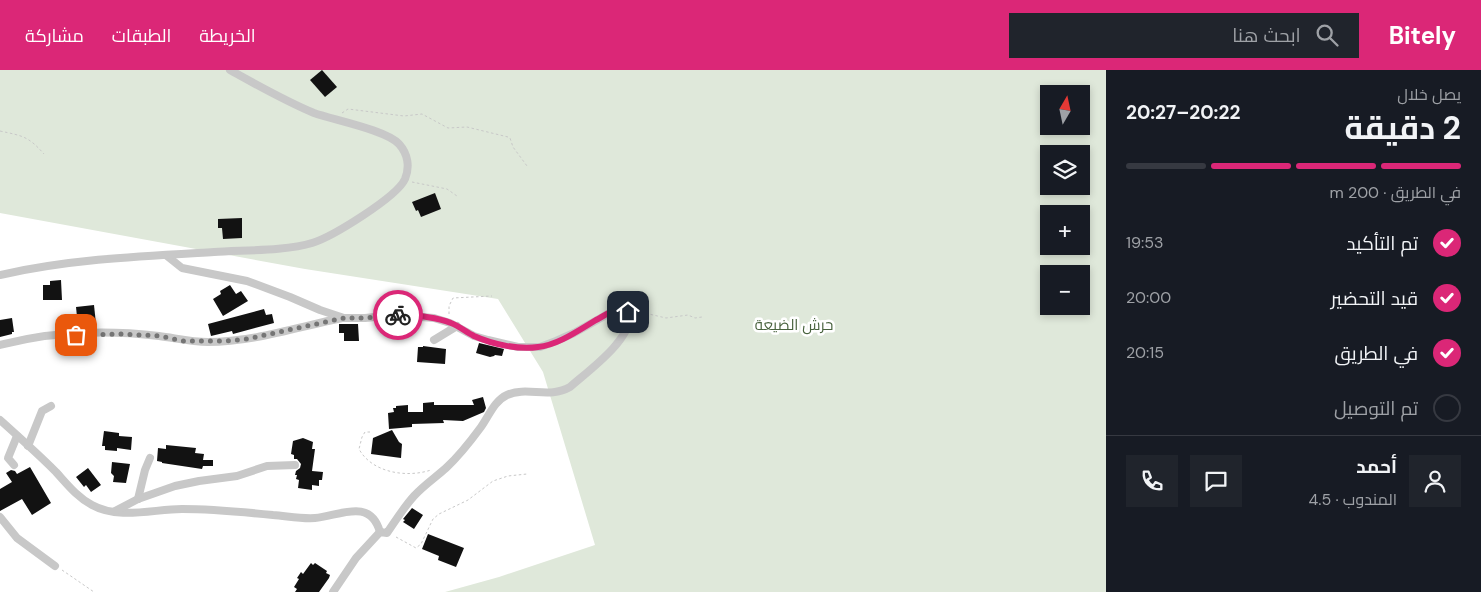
<!DOCTYPE html>
<html lang="ar">
<meta charset="utf-8">
<style>
body{margin:0;font-family:"DM Sans",Cairo,sans-serif;background:#20242c;color:#f1f3f6;direction:rtl;height:100vh;display:flex;flex-direction:column;font-size:19px;white-space:nowrap}
*{box-sizing:border-box;margin:0}
p{font-size:16px;color:#9ea1a6}
.icon{flex:none;width:28px;height:28px;fill:none;stroke:currentColor;stroke-width:2;stroke-linecap:round;stroke-linejoin:round}
.map{position:relative;flex:1;overflow:hidden;direction:ltr}
.details{display:flex;flex-direction:column;background:#171b24;width:375px}
.details>*{flex:none}
.needle{width:32px;rotate:9deg}
.tools{position:absolute;left:1040px;top:15px;display:grid;gap:10px}
.tools a{display:grid;place-items:center;width:50px;height:50px;border-radius:0px;background:#171b24;box-shadow:0 2px 8px #0003;font-size:25px}
.pin{position:absolute;display:grid;place-items:center;width:42px;height:42px;color:#fff;margin:-21px;border-radius:10px;box-shadow:0 2px 8px #0006}
.courier{position:absolute;display:grid;place-items:center;width:50px;height:50px;margin:-25px;border:4px solid #db2777;border-radius:50%;background:#fff;color:#222;box-shadow:0 1px 6px #0007}
.overview em{font-style:normal;font-weight:700}
.overview div{display:flex;flex-direction:column-reverse}
.overview{display:flex;align-items:center;justify-content:space-between;height:85px;padding:0 20px}
h1{font-size:32px;font-weight:700;line-height:38px}
.bar{display:grid;grid-template-columns:repeat(4,1fr);gap:8px 5px;align-content:center;height:60px;padding:0 20px}
.bar i{height:6px;border-radius:4px;background:#363941}
.bar .current{background:#db2777}
.bar p{grid-column:span 4}
.line{display:flex;align-items:center;gap:12px;padding:0 20px;border-top:1px solid #363941}
.line div{flex:1}
.round{display:grid;place-items:center;flex:none;width:52px;height:52px;border-radius:0px;background:#20242c}
ol{padding:0 20px;list-style:none}
li{display:flex;align-items:center;gap:15px;height:55px}
li p{margin-inline-start:auto}
li .icon{padding:5px;border-radius:50%;background:#db2777;color:#fff;stroke-width:4}
li:last-child{color:#9ea1a6}
li i{width:28px;height:28px;border:2px solid #363941;border-radius:50%}
header{display:flex;align-items:center;gap:30px;box-sizing:border-box;height:70px;padding:0 25px;background:#db2777;color:#fff}
header strong{font-size:24px}
nav{display:flex;gap:28px;margin-inline-start:auto;font-size:18px}
.search{width:350px;height:45px;background:#20242c;display:flex;align-items:center;gap:12px;box-sizing:border-box;padding:0 18px;border-radius:0px;color:#9ea1a6;font-size:19px}
main{display:flex;flex:1;min-height:0}
.map>svg:first-child{display:block}
.green{fill:#dfe8da;fill-rule:evenodd}
.building{fill:#121212}
.lines{fill:none;stroke-linecap:round;stroke-linejoin:round}
.path{stroke:#c8c8c8;stroke-width:1;stroke-dasharray:2.5 2.5;stroke-linecap:butt}
.minor{stroke:#c8c8c8;stroke-width:8}
.done{stroke:#757575;stroke-width:5;stroke-dasharray:0 9}
.route{stroke:#db2777;stroke-width:6}
.labels{text-anchor:middle;dominant-baseline:central;stroke-width:5;stroke-linejoin:round;paint-order:stroke}
.park-label{font-size:15px;fill:#48623d;stroke:#fff}
</style>
<header>
<strong>Bitely</strong>
<div class="search"><svg class="icon" aria-label="search" viewBox="0 0 24 24"><circle cx="10" cy="10" r="6"/><path d="M15 15l6 6"/></svg>ابحث هنا</div>
<nav><a>الخريطة</a><a>الطبقات</a><a>مشاركة</a></nav>
</header>
<main>
<section class="details">
<div class="overview"><div><h1>2 دقيقة</h1><p>يصل خلال</p></div><em>20:22–20:27</em></div>
<div class="bar"><i class="current"></i><i class="current"></i><i class="current"></i><i></i><p>في الطريق · 200 m</p></div>
<ol>
<li><svg class="icon" aria-label="check" viewBox="0 0 24 24"><path d="M5 12l5 5 9-10"/></svg>تم التأكيد<p>19:53</p></li>
<li><svg class="icon" aria-label="check" viewBox="0 0 24 24"><path d="M5 12l5 5 9-10"/></svg>قيد التحضير<p>20:00</p></li>
<li><svg class="icon" aria-label="check" viewBox="0 0 24 24"><path d="M5 12l5 5 9-10"/></svg>في الطريق<p>20:15</p></li>
<li><i></i>تم التوصيل</li>
</ol>
<div class="line" style="height:90px"><a class="round"><svg class="icon" aria-label="person" viewBox="0 0 24 24"><circle cx="12" cy="8" r="4"/><path d="M4 21q1-7 8-7t8 7"/></svg></a><div><b>أحمد</b><p>المندوب · 4.5</p></div><a class="round"><svg class="icon" aria-label="chat" viewBox="0 0 24 24"><path d="M4 5h16v11H9l-5 4z"/></svg></a><a class="round"><svg class="icon" aria-label="phone" viewBox="0 0 24 24"><path d="M5 4h4l2 5-3 2q2 4 5 5l2-3 5 2v4C11 20 4 13 5 4z"/></svg></a></div>
</section>
<div class="map">
<svg width="1106" height="522" viewBox="0 0 1106 522">
<rect width="100%" height="100%" fill="#fff"/>
<!-- green -->
<path class="green" d="M 0,0 L 1106,0 L 1106,522 L 445,522 L 499,507 L 595,475 L 543,302 L 498,229 L 305,199 L 0,143 ZM 1049,24 L 1081,24 L 1081,56 L 1049,56 ZM 1049,84 L 1081,84 L 1081,116 L 1049,116 ZM 1049,144 L 1081,144 L 1081,176 L 1049,176 ZM 1049,204 L 1081,204 L 1081,236 L 1049,236 Z"/>
<!-- building -->
<g class="building">
<path d="M 322,0 L 337,17 L 325,27 L 310,10 Z"/>
<path d="M 435,123 L 441,139 L 421,147 L 418,140 L 416,141 L 412,132 Z"/>
<path d="M 242,148 L 242,168 L 223,169 L 222,158 L 218,158 L 218,149 Z"/>
<path d="M 61,210 L 62,230 L 43,230 L 43,215 L 50,215 L 50,211 Z"/>
<path d="M 230,215 L 236,224 L 241,221 L 248,231 L 223,246 L 213,229 L 221,224 L 220,221 Z"/>
<path d="M 94,235 L 96,254 L 78,256 L 76,237 Z"/>
<path d="M 264,239 L 266,245 L 272,244 L 274,253 L 233,264 L 232,261 L 211,266 L 208,254 Z"/>
<path d="M 12,248 L 14,262 L 12,262 L 12,264 L 0,267 L 0,250 Z"/>
<path d="M 339,254 L 358,254 L 359,271 L 344,271 L 344,263 L 339,263 Z"/>
<path d="M 479,273 L 504,279 L 502,286 L 495,285 L 494,286 L 490,287 L 476,283 Z"/>
<path d="M 423,276 L 446,279 L 445,294 L 417,292 L 418,277 L 423,277 Z"/>
<path d="M 483,327 L 486,338 L 484,342 L 463,351 L 443,350 L 444,353 L 412,354 L 412,357 L 389,359 L 388,343 L 394,342 L 393,338 L 396,338 L 396,336 L 408,335 L 408,342 L 423,342 L 423,333 L 434,332 L 434,335 L 474,335 L 472,330 Z"/>
<path d="M 392,360 L 399,372 L 402,374 L 401,388 L 371,384 L 373,368 Z"/>
<path d="M 104,361 L 119,363 L 119,366 L 132,367 L 131,380 L 117,378 L 117,381 L 105,380 L 105,376 L 102,376 Z"/>
<path d="M 303,368 L 313,372 L 312,379 L 315,379 L 312,401 L 323,402 L 322,410 L 319,410 L 319,416 L 312,415 L 312,420 L 298,418 L 299,410 L 296,409 L 297,405 L 295,405 L 296,401 L 300,398 L 301,394 L 297,389 L 294,389 L 294,385 L 291,384 L 293,371 Z"/>
<path d="M 166,375 L 196,378 L 195,383 L 204,384 L 203,390 L 213,390 L 213,396 L 203,396 L 202,399 L 162,393 L 162,392 L 157,391 L 158,378 L 166,379 Z"/>
<path d="M 112,392 L 130,394 L 126,413 L 113,412 L 114,406 L 111,403 Z"/>
<path d="M 30,397 L 51,433 L 32,445 L 22,429 L 0,441 L 0,419 L 12,412 L 6,403 L 11,400 L 15,401 L 17,404 Z"/>
<path d="M 88,398 L 101,415 L 91,422 L 86,415 L 84,417 L 76,407 Z"/>
<path d="M 412,438 L 423,445 L 414,459 L 403,452 L 405,450 L 403,449 Z"/>
<path d="M 428,464 L 464,478 L 456,497 L 438,490 L 439,486 L 422,479 Z"/>
<path d="M 311,493 L 313,495 L 315,493 L 327,501 L 326,503 L 330,505 L 329,508 L 319,522 L 295,522 L 297,519 L 294,517 L 299,509 L 297,508 L 301,502 L 303,504 Z"/>
</g>
<g class="lines">
<!-- path -->
<g class="path">
<path d="M 342,43 L 348,39 L 404,46 L 422,44 L 448,58 L 467,57 L 508,67 L 510,68 L 513,77 L 527,96"/>
<path d="M 0,61 C 23,66 28,66 44,84"/>
<path d="M 412,112 L 447,119 L 457,126"/>
<path d="M 636,241 L 666,248 L 688,245 L 695,248 L 702,247"/>
<path d="M 449,244 L 449,236 L 453,228 L 492,226"/>
<path d="M 370,362 L 365,362 L 362,367 L 359,379 C 372,403 407,408 431,400"/>
<path d="M 396,467 L 416,478 L 421,474 L 433,449 L 439,444 L 468,430 L 493,411 L 508,406 L 527,404"/>
<path d="M 62,500 L 94,522"/>
</g>
<!-- minor -->
<g class="minor">
<path d="M 167,186 L 182,198 L 247,211 L 290,227 L 320,240 L 344,248 L 365,248 L 395,245 L 434,248 L 450,253 L 474,266 L 488,270 L 518,277 L 540,277 L 556,271 L 574,263 L 615,240 L 623,239 L 628,242 L 630,246 C 629,272 588,301 570,317 C 549,329 527,316 507,325 C 494,331 489,346 481,357 C 470,372 459,386 446,398 C 436,407 424,415 414,426 C 404,437 396,450 387,463 L 380,462 L 356,488 L 333,522"/>
<path d="M 0,205 C 70,189 143,186 214,182 C 242,180 287,181 312,173 C 332,167 397,127 405,109 C 410,97 408,84 399,74 C 386,60 334,50 314,43 C 285,31 257,15 230,0"/>
<path d="M 434,270 L 457,256"/>
<path d="M 0,275 C 50,262 107,260 159,266 C 175,268 191,272 208,272 C 253,272 298,257 342,248"/>
<path d="M 0,350 C 19,367 38,384 56,402 C 67,414 77,427 92,435 C 119,450 154,439 182,439 C 213,439 243,442 273,445 C 287,446 301,449 315,448 C 339,446 370,427 380,462"/>
<path d="M 28,376 L 42,341 L 51,336"/>
<path d="M 14,395 L 8,388 L 17,366"/>
<path d="M 138,429 L 145,400 L 150,388"/>
<path d="M 115,441 L 138,429 L 175,416 L 199,411 L 237,406 L 267,396 L 295,395"/>
<path d="M 0,447 L 17,468 L 55,496"/>
</g>
</g>
<g class="lines">
<!-- done -->
<path class="done" d="M 76,265 L 122,264 L 160,266 L 183,271 L 225,271 L 247,269 L 344,248 L 366,248 L 398,245"/>
<!-- route -->
<path class="route" d="M 398,245 C 416,246 434,246 451,253 C 459,256 466,262 474,266 C 492,274 518,280 538,277 C 558,275 579,260 596,250 C 602,247 610,241 617,240 C 621,239 624,240 628,242"/>
</g>
<g class="labels">
<!-- park labels -->
<g class="park-label">
<text x="794" y="255">حرش الضيعة</text>
</g>
</g>
</svg>
<div class="tools">
<a><svg class="needle" viewBox="-14 -14 28 28"><path d="M0-13l5 13h-10z" fill="#e53935"/><path d="M0 13l5-13h-10z" fill="#9ea1a6"/></svg></a>
<a><svg class="icon" aria-label="layers" viewBox="0 0 24 24"><path d="M12 4l9 5-9 5-9-5zM3 14l9 5 9-5"/></svg></a>
<a>+</a>
<a>−</a>
</div>
<div class="pin" style="left:76px;top:265px;background:#ea580c"><svg class="icon" aria-label="bag" viewBox="0 0 24 24"><path d="M5 8h14l-1 12H6zM9 8a3 3 0 0 1 6 0"/></svg></div>
<div class="pin" style="left:628px;top:242px;background:#1f2937"><svg class="icon" aria-label="home" viewBox="0 0 24 24"><path d="M3 11l9-7 9 7M6 9v11h12V9"/></svg></div>
<div class="courier" style="left:398px;top:245px"><svg class="icon" aria-label="bike" viewBox="0 0 24 24"><circle cx="6" cy="16" r="4"/><circle cx="18" cy="16" r="4"/><path d="M6 16l4-8h5l3 8M10 8l3 8H6M13 5h3"/></svg></div>
</div>
</main>
